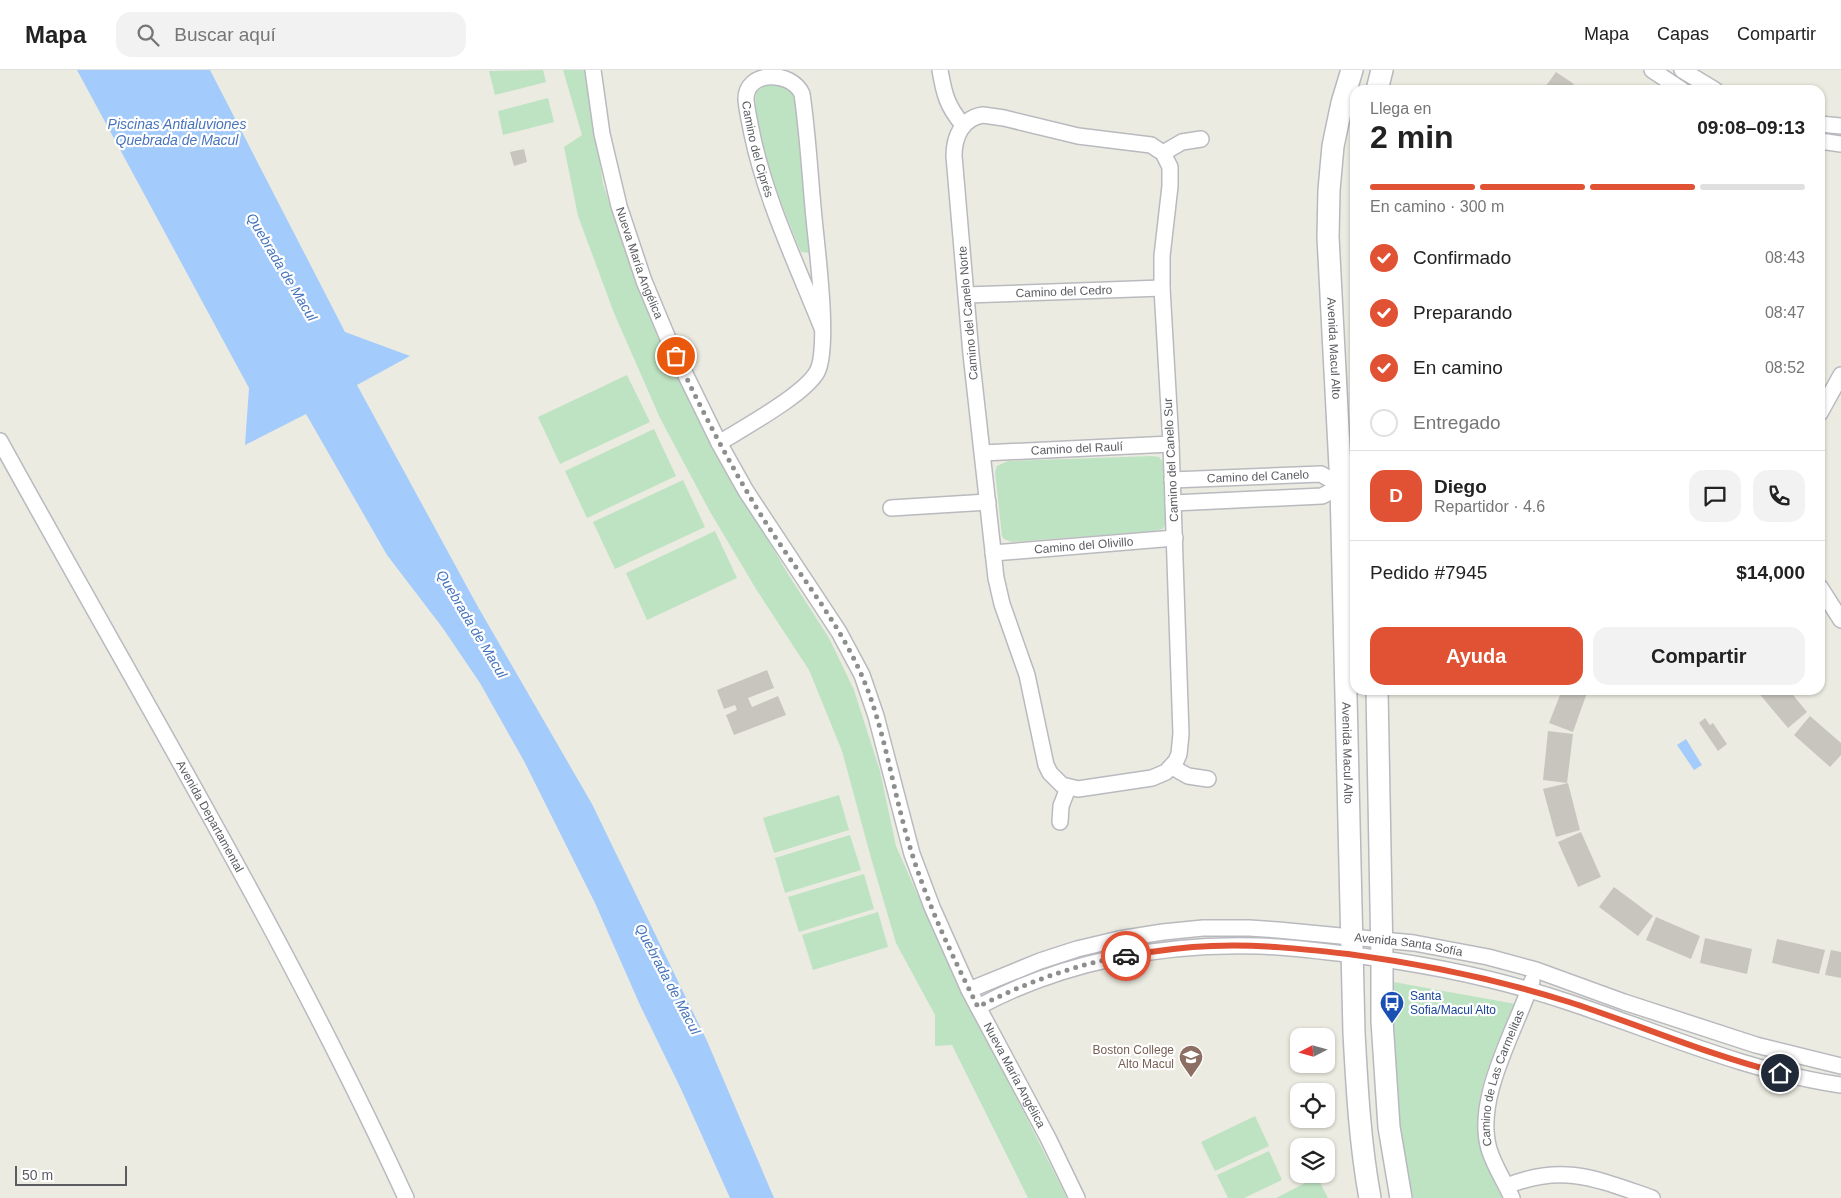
<!DOCTYPE html>
<html lang="es">
<meta charset="utf-8">
<style>
body{margin:0;font-family:Arial,sans-serif;background:#f2f2f2;color:#222;height:100vh;display:flex;flex-direction:column;font-size:19px;white-space:nowrap}
*{box-sizing:border-box;margin:0}
p{font-size:16px;color:#767676}
.icon{flex:none;width:28px;height:28px;fill:none;stroke:currentColor;stroke-width:2;stroke-linecap:round;stroke-linejoin:round}
.map{position:relative;flex:1;overflow:hidden}
.panel{position:absolute;left:1350px;top:15px;width:475px;height:610px;display:flex;flex-direction:column;background:#fff;border-radius:15px;box-shadow:0 1px 4px #0004}
.panel>*{flex:none}
.needle{width:32px;rotate:264deg}
.controls{position:absolute;left:1290px;top:958px;display:grid;gap:10px}
.controls a{display:grid;place-items:center;width:45px;height:45px;border-radius:10px;background:#fff;box-shadow:0 1px 4px #0004;font-size:25px}
.scale{position:absolute;left:15px;bottom:12px;width:112px;box-sizing:border-box;padding-left:5px;border:2px solid #5a5c61;border-top:0;font-size:14px;line-height:18px;white-space:nowrap;color:#5a5c61;-webkit-text-stroke:4px #fff;paint-order:stroke}
.pin{position:absolute;display:grid;place-items:center;width:42px;height:42px;color:#fff;margin:-21px;border:2px solid #fff;border-radius:50%;box-shadow:0 1px 5px #0007}
.courier{position:absolute;display:grid;place-items:center;width:50px;height:50px;margin:-25px;border:4px solid #e05233;border-radius:50%;background:#fff;color:#222;box-shadow:0 1px 6px #0007}
.overview em{font-style:normal;font-weight:600}
.overview div{display:flex;flex-direction:column-reverse}
.overview{display:flex;align-items:center;justify-content:space-between;height:85px;padding:0 20px}
h1{font-size:32px;font-weight:600;line-height:38px}
.bar{display:grid;grid-template-columns:repeat(4,1fr);gap:8px 5px;align-content:center;height:60px;padding:0 20px}
.bar i{height:6px;border-radius:4px;background:#e0e0e0}
.bar .current{background:#e05233}
.bar p{grid-column:span 4}
.line{display:flex;align-items:center;gap:12px;padding:0 20px;border-top:1px solid #e0e0e0}
.line div{flex:1}
.round{display:grid;place-items:center;flex:none;width:52px;height:52px;border-radius:15px;background:#f2f2f2}
ol{padding:0 20px;list-style:none}
li{display:flex;align-items:center;gap:15px;height:55px}
li p{margin-inline-start:auto}
li .icon{padding:5px;border-radius:50%;background:#e05233;color:#fff;stroke-width:4}
li:last-child{color:#767676}
li i{width:28px;height:28px;border:2px solid #e0e0e0;border-radius:50%}
.button{display:flex;gap:10px;margin-top:auto;padding:10px 20px}
.button a{flex:1;height:58px;border-radius:15px;background:#e05233;color:#fff;font-size:20px;font-weight:600;line-height:58px;text-align:center}
.button a+a{background:#f2f2f2;color:#222}
header{display:flex;align-items:center;gap:30px;box-sizing:border-box;height:70px;padding:0 25px;background:#fff;border-bottom:1px solid #e0e0e0}
header strong{font-size:24px}
nav{display:flex;gap:28px;margin-inline-start:auto;font-size:18px}
.search{width:350px;height:45px;background:#f2f2f2;display:flex;align-items:center;gap:12px;box-sizing:border-box;padding:0 18px;border-radius:15px;color:#767676;font-size:19px}
.map>svg:first-child{display:block}
.green{fill:#bee3c2}
.water{fill:#a3cbfb}
.building{fill:#c8c5be}
.lines{fill:none;stroke-linecap:round;stroke-linejoin:round}
.street-casing{stroke:#b9babf;stroke-width:18}
.secondary-casing{stroke:#b7b9bf;stroke-width:24}
.street{stroke:#fff;stroke-width:15}
.secondary{stroke:#fff;stroke-width:21}
.done{stroke:#8d8e8e;stroke-width:5;stroke-dasharray:0 9}
.route{stroke:#e05233;stroke-width:6}
.labels{text-anchor:middle;dominant-baseline:central;stroke-width:4.5;stroke-linejoin:round;paint-order:stroke}
.street-label{font-size:12px;fill:#5a5c61;stroke:#fff}
.transit-label{font-size:12px;fill:#164399;stroke:#fff;text-anchor:start}
.education-label{font-size:12px;fill:#785e54;stroke:#fff;text-anchor:end}
.water-label{font-size:14px;font-style:italic;fill:#4774bc;stroke:#fff}
</style>
<header>
<strong>Mapa</strong>
<div class="search"><svg class="icon" aria-label="search" viewBox="0 0 24 24"><circle cx="10" cy="10" r="6"/><path d="M15 15l6 6"/></svg>Buscar aquí</div>
<nav><a>Mapa</a><a>Capas</a><a>Compartir</a></nav>
</header>
<div class="map">
<svg width="1841" height="1128" viewBox="0 0 1841 1128">
<rect width="100%" height="100%" fill="#ecebe1"/>
<!-- green -->
<g class="green">
<path d="M 543,0 L 546,12 L 495,25 L 489,1 Z"/>
<path d="M 563,0 L 584,0 L 591,30 L 603,114 L 635,210 L 712,374 L 788,504 L 829,568 L 854,620 L 880,701 L 896,776 L 943,882 L 1067,1128 L 1028,1128 L 952,975 L 935,976 L 935,945 L 896,873 L 871,788 L 842,681 L 809,600 L 756,519 L 709,440 L 660,348 L 614,243 L 578,146 L 564,77 L 582,65 Z"/>
<path d="M 771,9 L 794,20 L 809,183 L 801,182 C 784,141 768,101 759,57 C 757,44 753,31 757,18 Z"/>
<path d="M 548,28 L 554,52 L 503,65 L 498,41 Z"/>
<path d="M 627,305 L 650,352 L 560,394 L 538,347 Z"/>
<path d="M 654,359 L 676,406 L 587,448 L 565,401 Z"/>
<path d="M 1152,386 L 1159,387 L 1163,392 L 1167,451 L 1163,459 L 1154,461 L 1012,472 L 1004,469 L 1002,466 L 995,402 L 997,396 L 1008,391 Z"/>
<path d="M 683,410 L 705,457 L 615,499 L 593,452 Z"/>
<path d="M 715,461 L 737,508 L 647,550 L 626,503 Z"/>
<path d="M 839,725 L 849,760 L 774,783 L 763,748 Z"/>
<path d="M 850,765 L 861,800 L 785,823 L 775,788 Z"/>
<path d="M 864,804 L 874,839 L 799,862 L 788,827 Z"/>
<path d="M 878,842 L 888,877 L 813,900 L 802,865 Z"/>
<path d="M 1388,911 L 1516,934 C 1498,975 1470,1023 1480,1070 C 1484,1091 1493,1109 1502,1128 L 1408,1128 L 1398,1059 Z"/>
<path d="M 1255,1046 L 1269,1076 L 1215,1101 L 1201,1072 Z"/>
<path d="M 1269,1081 L 1282,1110 L 1244,1128 L 1228,1128 L 1217,1105 Z"/>
<path d="M 1317,1107 L 1328,1128 L 1276,1128 Z"/>
</g>
<!-- water -->
<g class="water">
<path d="M 77,0 L 210,0 L 345,262 L 410,286 L 357,315 L 478,537 L 592,734 L 707,971 L 774,1128 L 730,1128 L 681,1019 L 640,935 L 595,833 L 524,691 L 480,613 L 442,557 L 387,485 L 306,344 L 245,375 L 249,318 Z"/>
<path d="M 1686,669 L 1702,695 L 1694,700 L 1677,675 Z"/>
</g>
<!-- building -->
<g class="building">
<path d="M 1556,2 L 1574,14 L 1570,20 L 1543,20 Z"/>
<path d="M 524,79 L 527,92 L 514,96 L 510,82 Z"/>
<path d="M 767,600 L 774,618 L 748,628 L 752,637 L 778,626 L 786,645 L 734,665 L 726,645 L 737,640 L 735,635 L 724,639 L 717,620 Z"/>
<path d="M 1562,620 L 1588,620 L 1573,662 L 1549,653 Z"/>
<path d="M 1758,620 L 1789,620 L 1807,642 L 1788,658 L 1757,621 Z"/>
<path d="M 1810,646 L 1841,673 L 1841,685 L 1830,697 L 1794,665 Z"/>
<path d="M 1705,648 L 1710,655 L 1713,653 L 1727,674 L 1718,681 L 1699,653 Z"/>
<path d="M 1548,661 L 1573,664 L 1567,713 L 1543,710 Z"/>
<path d="M 1568,713 L 1580,760 L 1556,767 L 1543,719 Z"/>
<path d="M 1581,762 L 1601,807 L 1578,817 L 1558,772 Z"/>
<path d="M 1614,817 L 1653,846 L 1638,866 L 1599,837 Z"/>
<path d="M 1656,847 L 1700,866 L 1691,889 L 1646,870 Z"/>
<path d="M 1705,868 L 1752,879 L 1747,904 L 1700,893 Z"/>
<path d="M 1777,869 L 1825,880 L 1819,904 L 1772,893 Z"/>
<path d="M 1831,880 L 1841,882 L 1841,908 L 1825,905 Z"/>
</g>
<g class="lines">
<defs>
<g id="street">
<path id="s1" d="M 593,0 L 602,64 L 619,136 L 644,211 L 669,271 L 719,373 L 746,421 L 839,562 L 862,605 L 876,646 L 912,784 L 932,837 L 969,920 L 1048,1068 L 1077,1128"/>
<path d="M 940,0 C 944,24 947,36 963,55"/>
<path d="M 1652,0 L 1682,20"/>
<path d="M 1682,0 L 1715,20"/>
<path d="M 983,45 L 1004,48 L 1078,66 L 1151,75 L 1163,83 L 1170,97 L 1170,116 L 1162,186 L 1162,218 L 1171,374 L 1181,664 L 1179,684 L 1176,691 L 1166,702 L 1152,708 L 1078,719 L 1062,715 L 1050,703 L 1046,695 L 1027,605 L 1002,534 L 996,508 L 971,284 L 954,86 C 954,67 962,48 983,45 Z"/>
<path d="M 1820,54 L 1841,56"/>
<path d="M 1820,71 L 1841,74"/>
<path d="M 1163,83 L 1182,72 L 1201,69"/>
<path id="s2" d="M 966,225 L 1162,218"/>
<path d="M 1820,343 L 1841,305"/>
<path id="s3" d="M 0,371 C 138,622 286,867 406,1128"/>
<path id="s4" d="M 719,373 C 743,358 804,325 817,302 C 830,278 817,180 814,148 C 810,107 808,65 802,24 C 792,0 745,0 746,30 C 747,41 750,53 752,64 C 766,131 797,195 822,258"/>
<path id="s5" d="M 983,383 L 1171,374"/>
<path id="s6" d="M 1172,410 L 1321,404 L 1341,416"/>
<path d="M 1173,433 L 1322,426 L 1341,416 L 1355,415"/>
<path d="M 891,438 L 988,432"/>
<path id="s7" d="M 993,483 L 1175,468"/>
<path d="M 1820,517 L 1841,550"/>
<path d="M 1172,697 L 1188,706 L 1208,709"/>
<path d="M 1060,752 L 1061,736 L 1068,718"/>
<path id="s8" d="M 969,920 L 1040,891 L 1077,879 L 1119,869 L 1163,862 L 1203,858 L 1249,858 L 1278,860 L 1414,873 L 1488,887 L 1536,900 L 1624,932 L 1756,975 L 1841,996"/>
<path d="M 978,937 C 1063,891 1163,873 1259,876 C 1291,877 1322,881 1353,885 C 1427,894 1500,909 1571,933 C 1661,963 1746,1001 1841,1015"/>
<path d="M 1507,1116 C 1563,1093 1597,1109 1652,1128"/>
<path id="s9" d="M 1512,1128 C 1505,1112 1494,1096 1489,1079 C 1474,1028 1516,960 1532,911"/>
</g>
<g id="secondary">
<path id="s10" d="M 1352,0 L 1342,33 L 1333,76 L 1329,120 L 1328,167 L 1341,416 L 1354,963 C 1357,1018 1360,1074 1370,1128"/>
<path d="M 1377,20 L 1382,0"/>
<path d="M 1377,620 L 1382,889 L 1382,951 L 1389,1057 L 1401,1128"/>
</g>
</defs>
<!-- street casing -->
<use href="#street" class="street-casing"/>
<!-- secondary casing -->
<use href="#secondary" class="secondary-casing"/>
<!-- street -->
<use href="#street" class="street"/>
<!-- secondary -->
<use href="#secondary" class="secondary"/>
</g>
<g class="lines">
<!-- done -->
<path class="done" d="M 676,286 C 703,343 732,399 766,453 C 798,503 838,551 862,606 C 882,652 890,703 903,752 C 919,816 948,878 978,937 C 1019,915 1079,893 1126,886"/>
<!-- route -->
<path class="route" d="M 1126,886 C 1154,881 1183,877 1212,876 C 1258,874 1303,879 1348,884 C 1423,894 1496,909 1569,932 C 1640,955 1708,985 1780,1003"/>
</g>
<!-- icons -->
<defs>
<symbol id="bus-pin" viewBox="-11 -11 22 30"><path d="M0 17L-7.5 6A9.5 9.5 0 1 1 7.5 6Z" fill="#1a4fb4" stroke="#fff"/><path d="M-5-6H5V4H4V6H2V4H-2V6H-4V4H-5ZM-3.5-4V0h7V-4ZM-3.5 1.2v1.5H-2V1.2ZM2 1.2v1.5H3.5V1.2Z" fill="#fff"/></symbol>
<symbol id="school-pin" viewBox="-11 -11 22 30"><path d="M0 17L-7.5 6A9.5 9.5 0 1 1 7.5 6Z" fill="#8d6e63" stroke="#fff"/><path d="M0-5L7-2L0 1L-7-2ZM-4 1L0 2.5L4 1V4Q0 6-4 4Z" fill="#fff"/></symbol>
</defs>
<g fill-rule="evenodd">
<use href="#bus-pin" x="1378" y="919" width="28" height="38"/>
<use href="#school-pin" x="1177" y="973" width="28" height="38"/>
</g>
<g class="labels">
<!-- street labels -->
<g class="street-label">
<text stroke="none"><textPath href="#s4" startOffset="528">Camino del Ciprés</textPath></text>
<text stroke="none"><textPath href="#s1" startOffset="199">Nueva María Angélica</textPath></text>
<text stroke="none"><textPath href="#s2" startOffset="98">Camino del Cedro</textPath></text>
<text transform="translate(968 243) rotate(-95)">Camino del Canelo Norte</text>
<text stroke="none"><textPath href="#s10" startOffset="281">Avenida Macul Alto</textPath></text>
<text stroke="none"><textPath href="#s5" startOffset="94">Camino del Raulí</textPath></text>
<text transform="translate(1171 390) rotate(-93)">Camino del Canelo Sur</text>
<text stroke="none"><textPath href="#s6" startOffset="86">Camino del Canelo</textPath></text>
<text stroke="none"><textPath href="#s7" startOffset="91">Camino del Olivillo</textPath></text>
<text stroke="none"><textPath href="#s10" startOffset="686">Avenida Macul Alto</textPath></text>
<text stroke="none"><textPath href="#s3" startOffset="430">Avenida Departamental</textPath></text>
<text stroke="none"><textPath href="#s8" startOffset="450">Avenida Santa Sofía</textPath></text>
<text stroke="none"><textPath href="#s1" startOffset="1099">Nueva María Angélica</textPath></text>
<text stroke="none"><textPath href="#s9" startOffset="128">Camino de Las Carmelitas</textPath></text>
</g>
<!-- transit labels -->
<g class="transit-label">
<text x="1410" y="926">Santa<tspan x="1410" dy="14">Sofia/Macul Alto</tspan></text>
</g>
<!-- education labels -->
<g class="education-label">
<text x="1174" y="980">Boston College<tspan x="1174" dy="14">Alto Macul</tspan></text>
</g>
<!-- water labels -->
<g class="water-label">
<text x="177" y="54">Piscinas Antialuviones<tspan x="177" dy="16">Quebrada de Macul</tspan></text>
<text transform="translate(282 197) rotate(59)">Quebrada de Macul</text>
<text transform="translate(472 554) rotate(59)">Quebrada de Macul</text>
<text transform="translate(668 909) rotate(62)">Quebrada de Macul</text>
</g>
</g>
</svg>
<div class="controls">
<a><svg class="needle" viewBox="-14 -14 28 28"><path d="M0-13l5 13h-10z" fill="#e53935"/><path d="M0 13l5-13h-10z" fill="#767676"/></svg></a>
<a><svg class="icon" aria-label="locate" viewBox="0 0 24 24"><circle cx="12" cy="12" r="6"/><path d="M12 2v4M12 18v4M2 12h4M18 12h4"/></svg></a>
<a><svg class="icon" aria-label="layers" viewBox="0 0 24 24"><path d="M12 4l9 5-9 5-9-5zM3 14l9 5 9-5"/></svg></a>
</div>
<div class="scale">50 m</div>
<div class="pin" style="left:676px;top:286px;background:#ea580c"><svg class="icon" aria-label="bag" viewBox="0 0 24 24"><path d="M5 8h14l-1 12H6zM9 8a3 3 0 0 1 6 0"/></svg></div>
<div class="pin" style="left:1780px;top:1003px;background:#1f2937"><svg class="icon" aria-label="home" viewBox="0 0 24 24"><path d="M3 11l9-7 9 7M6 9v11h12V9"/></svg></div>
<div class="courier" style="left:1126px;top:886px"><svg class="icon" aria-label="car" viewBox="0 0 24 24"><path d="M5 17H2v-5l4-1 3-4h7l3 4 3 1v5h-3M9 17h6M6 11h13"/><circle cx="7" cy="17" r="2"/><circle cx="17" cy="17" r="2"/></svg></div>
<section class="panel">
<div class="overview"><div><h1>2 min</h1><p>Llega en</p></div><em>09:08–09:13</em></div>
<div class="bar"><i class="current"></i><i class="current"></i><i class="current"></i><i></i><p>En camino · 300 m</p></div>
<ol>
<li><svg class="icon" aria-label="check" viewBox="0 0 24 24"><path d="M5 12l5 5 9-10"/></svg>Confirmado<p>08:43</p></li>
<li><svg class="icon" aria-label="check" viewBox="0 0 24 24"><path d="M5 12l5 5 9-10"/></svg>Preparando<p>08:47</p></li>
<li><svg class="icon" aria-label="check" viewBox="0 0 24 24"><path d="M5 12l5 5 9-10"/></svg>En camino<p>08:52</p></li>
<li><i></i>Entregado</li>
</ol>
<div class="line" style="height:90px"><b class="round" style="background:#e05233;color:#fff">D</b><div><b>Diego</b><p>Repartidor · 4.6</p></div><a class="round"><svg class="icon" aria-label="chat" viewBox="0 0 24 24"><path d="M4 5h16v11H9l-5 4z"/></svg></a><a class="round"><svg class="icon" aria-label="phone" viewBox="0 0 24 24"><path d="M5 4h4l2 5-3 2q2 4 5 5l2-3 5 2v4C11 20 4 13 5 4z"/></svg></a></div>
<div class="line" style="height:65px"><div>Pedido #7945</div><b>$14,000</b></div>
<div class="button"><a>Ayuda</a><a>Compartir</a></div>
</section>
</div>
